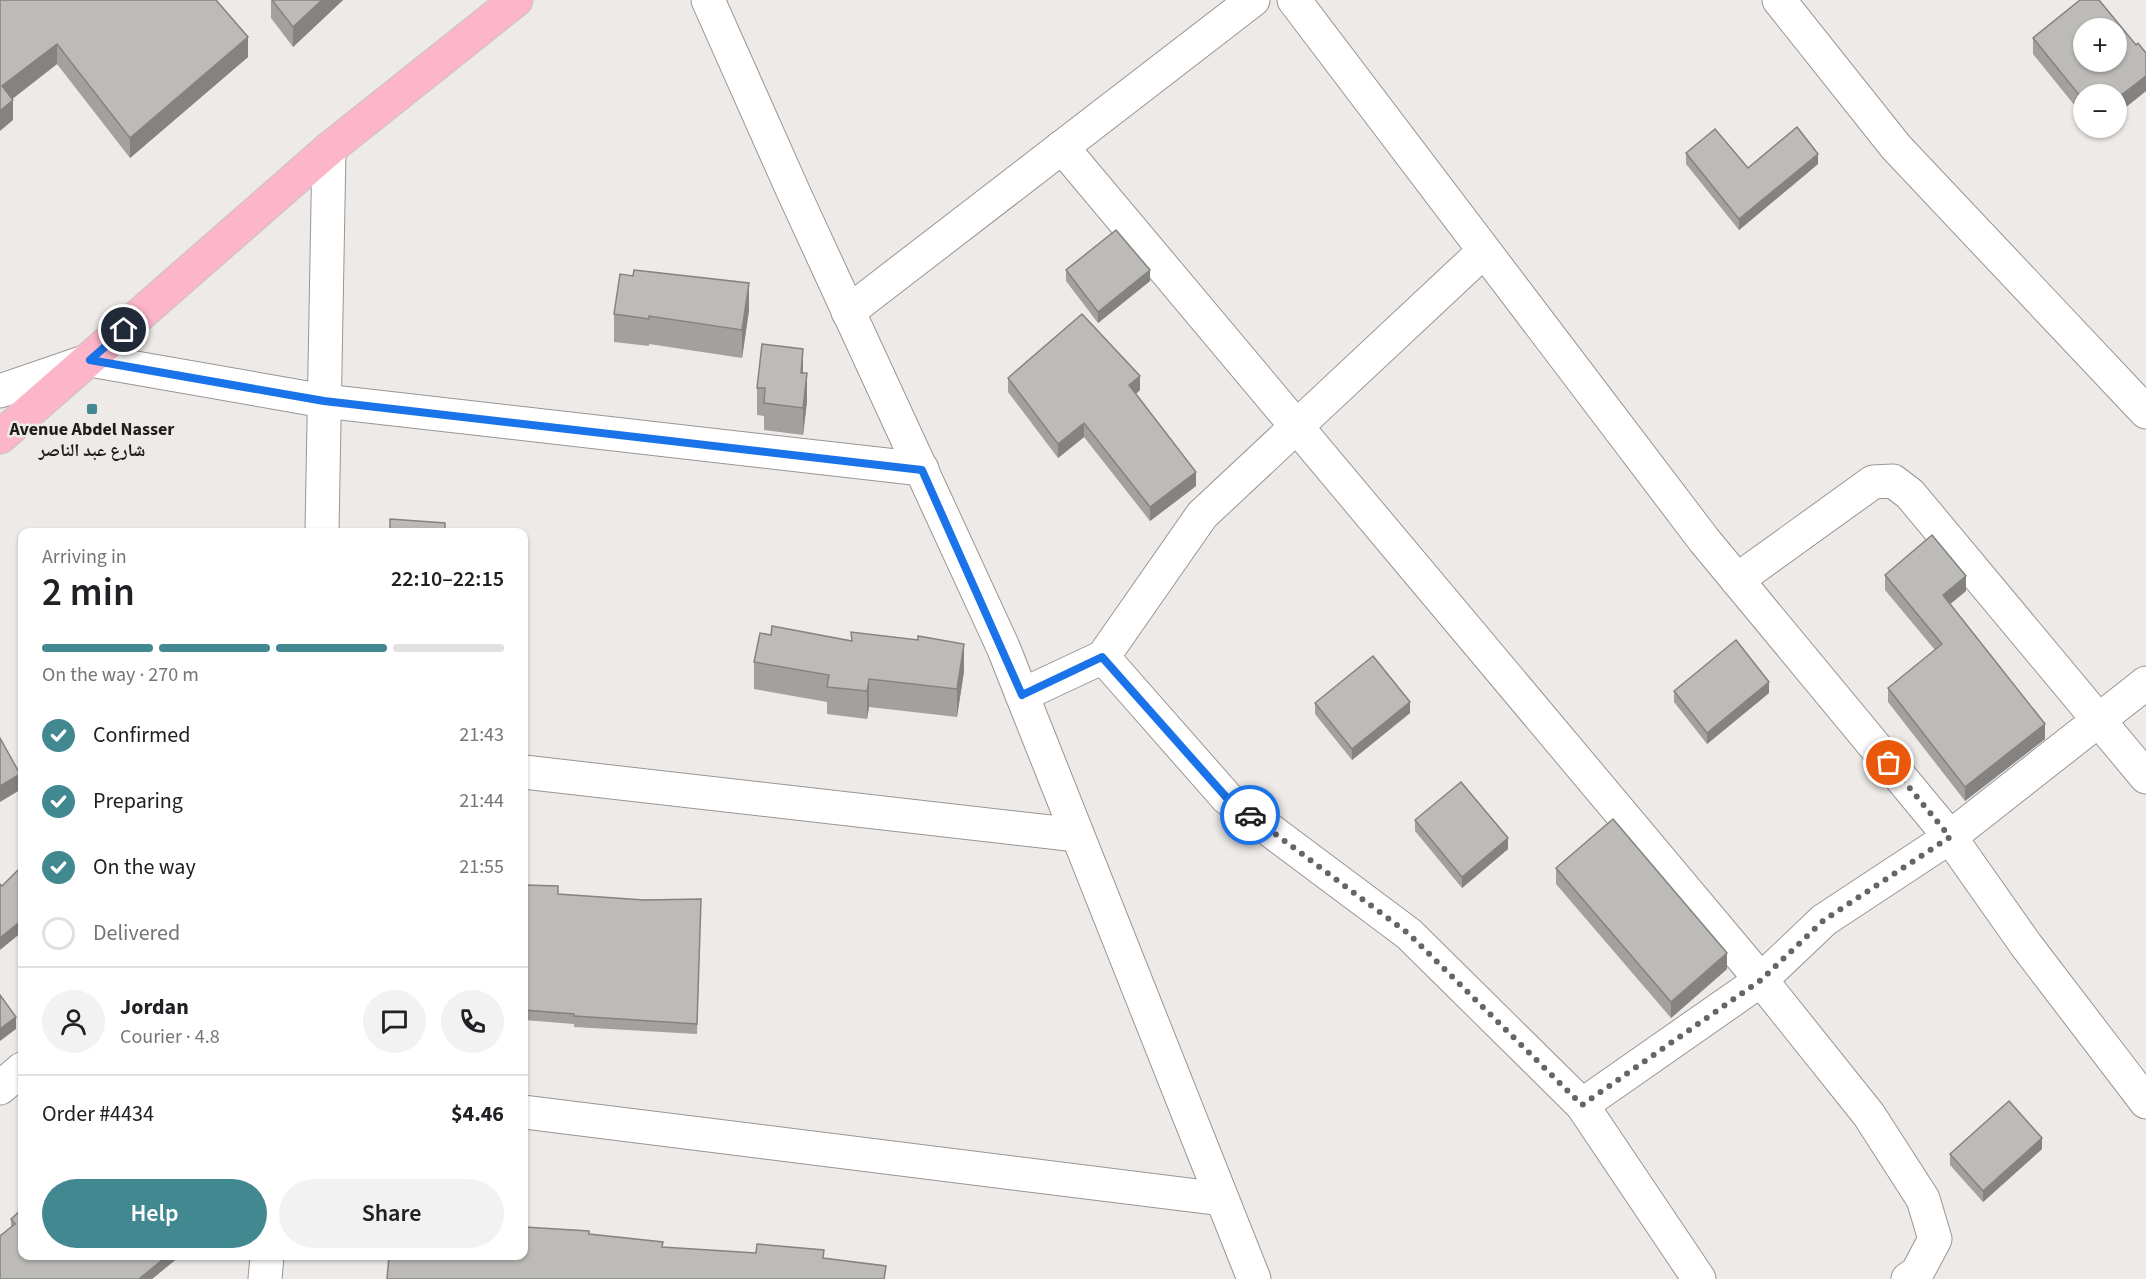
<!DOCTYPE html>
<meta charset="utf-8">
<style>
body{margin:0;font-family:"Source Sans 3","Noto Naskh Arabic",sans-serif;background:#f2f2f2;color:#202124;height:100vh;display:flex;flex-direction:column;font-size:22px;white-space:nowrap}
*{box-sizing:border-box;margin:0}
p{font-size:20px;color:#757577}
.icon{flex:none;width:33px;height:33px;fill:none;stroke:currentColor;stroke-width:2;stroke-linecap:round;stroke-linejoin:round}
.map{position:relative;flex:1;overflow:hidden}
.drawer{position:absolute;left:18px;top:528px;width:510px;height:732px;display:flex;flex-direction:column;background:#fff;border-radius:12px;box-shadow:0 2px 4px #0004}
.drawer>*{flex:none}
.tools{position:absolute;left:2073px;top:18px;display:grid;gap:12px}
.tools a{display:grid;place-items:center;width:54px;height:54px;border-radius:50%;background:#fff;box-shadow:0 2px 4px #0004;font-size:30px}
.pin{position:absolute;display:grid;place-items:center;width:51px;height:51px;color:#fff;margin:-26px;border:3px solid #fff;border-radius:50%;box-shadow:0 2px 6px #0007}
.courier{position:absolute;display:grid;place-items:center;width:60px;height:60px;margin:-30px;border:4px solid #1a73e8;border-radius:50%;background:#fff;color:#222;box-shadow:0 2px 8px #0007}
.overview em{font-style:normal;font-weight:600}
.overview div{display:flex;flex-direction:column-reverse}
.overview{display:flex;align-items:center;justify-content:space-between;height:102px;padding:0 24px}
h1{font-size:39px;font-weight:600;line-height:45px}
.bar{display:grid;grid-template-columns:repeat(4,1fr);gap:9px 6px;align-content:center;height:72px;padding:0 24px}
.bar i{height:8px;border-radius:4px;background:#e0e0e0}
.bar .active{background:#418890}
.bar p{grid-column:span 4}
.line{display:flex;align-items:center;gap:15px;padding:0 24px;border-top:2px solid #e0e0e0}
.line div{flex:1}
.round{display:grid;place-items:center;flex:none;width:63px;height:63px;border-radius:32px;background:#f2f2f2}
ol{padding:0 24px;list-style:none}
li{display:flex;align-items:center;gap:18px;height:66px}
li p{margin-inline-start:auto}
li .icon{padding:6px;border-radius:50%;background:#418890;color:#fff;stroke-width:4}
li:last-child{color:#757577}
li i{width:33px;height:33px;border:3px solid #e0e0e0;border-radius:50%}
.button{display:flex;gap:12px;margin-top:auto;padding:12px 24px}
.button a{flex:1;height:69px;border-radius:36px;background:#418890;color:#fff;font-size:24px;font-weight:600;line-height:69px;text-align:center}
.button a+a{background:#f2f2f2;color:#202124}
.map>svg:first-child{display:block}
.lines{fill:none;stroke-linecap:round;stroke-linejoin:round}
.minor-casing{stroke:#999594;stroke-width:35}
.major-casing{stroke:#c4c4c4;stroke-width:35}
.minor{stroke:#fff;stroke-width:33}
.major{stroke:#fdb5c9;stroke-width:33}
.wall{fill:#a3a19e}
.shaded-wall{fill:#848381}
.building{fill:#bdbbb8;stroke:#848381;stroke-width:1.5;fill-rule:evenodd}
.done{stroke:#666563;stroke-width:6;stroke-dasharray:0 10.8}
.route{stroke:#1a73e8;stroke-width:8}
.poi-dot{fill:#418890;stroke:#edeae8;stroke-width:2}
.labels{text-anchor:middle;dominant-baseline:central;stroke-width:5;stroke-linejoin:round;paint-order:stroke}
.poi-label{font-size:18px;font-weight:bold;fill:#1e1d1c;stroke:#edeae8}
</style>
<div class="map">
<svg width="2146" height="1279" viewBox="0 0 2146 1279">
<rect width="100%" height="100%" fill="#edeae8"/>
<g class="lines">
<defs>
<g id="minor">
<path d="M 708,0 L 793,191 L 1003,647 L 1254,1279"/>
<path d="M 1294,0 L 1704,540 L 1950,837 L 2026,945 L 2146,1102"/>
<path d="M 1779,0 L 1896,147 L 2146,412"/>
<path d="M 1062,147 L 1761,980 L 1869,1115 L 1923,1199 L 1935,1239 L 1917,1273 L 1908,1279"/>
<path d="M 848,312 L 1253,0"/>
<path d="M 0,391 L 90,360 L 324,401 L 922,469"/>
<path d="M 322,532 L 329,149"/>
<path d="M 1737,580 L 1873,482 L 1893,481 L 1910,494 L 2146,777"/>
<path d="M 1103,657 L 1202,515 L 1483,252"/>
<path d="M 1022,695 L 1103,657 L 1227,798 L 1409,934 L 1582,1105"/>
<path d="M 524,772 L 1077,835"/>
<path d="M 0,1088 L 22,1069"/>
<path d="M 524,1112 L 1222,1199"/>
<path d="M 265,1279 L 267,1256"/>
<path d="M 1699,1279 L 1582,1105 L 1761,980 L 1824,920 L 1950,837 L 2146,683"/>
</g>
<path id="major" d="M 0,437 L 329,149 L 516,0"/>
</defs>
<!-- minor casing -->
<use href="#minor" class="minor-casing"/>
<!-- major casing -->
<use href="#major" class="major-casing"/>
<!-- minor -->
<use href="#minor" class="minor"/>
<!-- major -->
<use href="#major" class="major"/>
</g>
<!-- wall -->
<g class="wall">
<path d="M 0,0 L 248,57 L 130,158 L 57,64 L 12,99 L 13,120 Z"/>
<path d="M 271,0 L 343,0 L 293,47 L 271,18 Z"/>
<path d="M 2033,38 L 2146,53 L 2146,91 L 2116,115 L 2116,94 L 2084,94 L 2084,117 L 2033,54 Z"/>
<path d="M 1686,153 L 1748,168 L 1818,164 L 1739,230 L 1686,164 Z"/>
<path d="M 1066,270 L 1150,281 L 1098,323 L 1066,281 Z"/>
<path d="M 749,310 L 742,358 L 649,344 L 649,346 L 614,342 L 614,314 Z"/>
<path d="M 803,373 L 807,401 L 803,435 L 764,430 L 764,416 L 757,415 L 757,388 Z"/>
<path d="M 1008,378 L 1140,390 L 1136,394 L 1196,486 L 1150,521 L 1084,437 L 1058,458 L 1008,392 Z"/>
<path d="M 1885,575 L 1966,591 L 1950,604 L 2045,739 L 1965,801 L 1888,702 L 1888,688 L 1935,650 L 1885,590 Z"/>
<path d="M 754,662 L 964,671 L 957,717 L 869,707 L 867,719 L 827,714 L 827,702 L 754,689 Z"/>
<path d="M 1674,691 L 1769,693 L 1707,744 L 1674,702 Z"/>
<path d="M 1315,703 L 1410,713 L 1352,760 L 1315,714 Z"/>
<path d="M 1415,820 L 1508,849 L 1462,888 L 1415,831 Z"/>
<path d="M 1556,868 L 1727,969 L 1671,1018 L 1556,884 Z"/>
<path d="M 524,885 L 558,894 L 644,900 L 701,899 L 697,1034 L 574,1027 L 574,1024 L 524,1020 Z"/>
<path d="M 2042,1149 L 1983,1202 L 1950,1165 L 1950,1154 Z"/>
<path d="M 22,1209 L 22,1256 L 180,1256 L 152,1279 L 0,1279 L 11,1227 L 11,1219 Z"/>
</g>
<!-- shaded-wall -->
<g class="shaded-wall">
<path d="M 322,0 L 343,0 L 293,47 L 293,27 Z"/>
<path d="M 248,37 L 248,57 L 130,158 L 130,138 Z"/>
<path d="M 57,44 L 57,64 L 2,107 L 2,86 Z"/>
<path d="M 2146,76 L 2146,91 L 2116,115 L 2116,99 Z"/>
<path d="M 13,100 L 13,120 L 0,131 L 0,111 Z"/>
<path d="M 2096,128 L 2101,128 L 2096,132 Z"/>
<path d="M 1818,154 L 1818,164 L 1739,230 L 1739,219 Z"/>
<path d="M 1150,270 L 1150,281 L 1098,323 L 1098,312 Z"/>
<path d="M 749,283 L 749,310 L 742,358 L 742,330 Z"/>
<path d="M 803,349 L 803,377 L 801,373 Z"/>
<path d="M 807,373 L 807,401 L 803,435 L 803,408 Z"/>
<path d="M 1140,376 L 1140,390 L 1129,399 L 1129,385 Z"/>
<path d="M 1084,423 L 1084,437 L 1058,458 L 1058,444 Z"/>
<path d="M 1196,472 L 1196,486 L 1150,521 L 1150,507 Z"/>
<path d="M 1966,576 L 1966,591 L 1943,610 L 1943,595 Z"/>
<path d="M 526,603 L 526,616 L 524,638 L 524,625 Z"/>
<path d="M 964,644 L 964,671 L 957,717 L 957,689 Z"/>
<path d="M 869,679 L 869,707 L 867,719 L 867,691 Z"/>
<path d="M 1769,682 L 1769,693 L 1707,744 L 1707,733 Z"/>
<path d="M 1410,702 L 1410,713 L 1352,760 L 1352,749 Z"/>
<path d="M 2045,724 L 2045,739 L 1965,801 L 1965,787 Z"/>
<path d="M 20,774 L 20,790 L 0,802 L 0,786 Z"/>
<path d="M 1508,838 L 1508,849 L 1462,888 L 1462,877 Z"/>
<path d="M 22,920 L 22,932 L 0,950 L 0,938 Z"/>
<path d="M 1727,953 L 1727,969 L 1671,1018 L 1671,1002 Z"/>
<path d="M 16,1017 L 16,1029 L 0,1041 L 0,1029 Z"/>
<path d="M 2042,1138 L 2042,1149 L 1983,1202 L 1983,1191 Z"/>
<path d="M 167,1256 L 180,1256 L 152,1279 L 139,1279 Z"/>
</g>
<!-- building -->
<g class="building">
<path d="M 0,0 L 216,0 L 248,37 L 130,138 L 57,44 L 2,86 L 13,100 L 0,111 Z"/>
<path d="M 272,0 L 322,0 L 293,27 Z"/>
<path d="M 2080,0 L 2099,0 L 2136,45 L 2138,43 L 2146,53 L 2146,76 L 2116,99 L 2116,94 L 2084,94 L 2084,101 L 2033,38 ZM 2084,28 L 2116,28 L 2116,62 L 2084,62 Z"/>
<path d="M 1797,127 L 1818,154 L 1739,219 L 1686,153 L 1715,129 L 1748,168 Z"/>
<path d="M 1116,230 L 1150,270 L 1098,312 L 1066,270 Z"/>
<path d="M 634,270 L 749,283 L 742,330 L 649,316 L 649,319 L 614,314 L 620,274 L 633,276 Z"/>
<path d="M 1082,314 L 1140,376 L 1129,385 L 1196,472 L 1150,507 L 1084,423 L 1058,444 L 1008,378 Z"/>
<path d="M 762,344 L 803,349 L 801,373 L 807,373 L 803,408 L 764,403 L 765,388 L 757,388 Z"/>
<path d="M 390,519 L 445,523 L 445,529 L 517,531 L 517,532 L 390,532 Z"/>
<path d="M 1932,535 L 1966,576 L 1943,595 L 2045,724 L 1965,787 L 1888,688 L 1942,644 L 1885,575 Z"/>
<path d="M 524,602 L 526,603 L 524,625 Z"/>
<path d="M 772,626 L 852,641 L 851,632 L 918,640 L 918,636 L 964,644 L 957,689 L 869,679 L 867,691 L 827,687 L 829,675 L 754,662 L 760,633 L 771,635 Z"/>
<path d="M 1736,640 L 1769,682 L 1707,733 L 1674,691 Z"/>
<path d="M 1373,656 L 1410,702 L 1352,749 L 1315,703 Z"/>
<path d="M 0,738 L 20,774 L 0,786 Z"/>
<path d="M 1461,782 L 1508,838 L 1462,877 L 1415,820 Z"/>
<path d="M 1613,819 L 1727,953 L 1671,1002 L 1556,868 Z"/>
<path d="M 22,866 L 22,920 L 0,938 L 0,884 L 2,886 Z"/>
<path d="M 524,885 L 558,886 L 558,894 L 644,900 L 701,899 L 697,1024 L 574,1016 L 574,1014 L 524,1010 Z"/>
<path d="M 0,995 L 16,1017 L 0,1029 Z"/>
<path d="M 2009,1101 L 2042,1138 L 1983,1191 L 1950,1154 Z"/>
<path d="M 22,1209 L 22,1256 L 167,1256 L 139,1279 L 0,1279 L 0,1236 L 15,1224 L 11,1219 Z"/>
<path d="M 524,1227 L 589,1231 L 589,1234 L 663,1242 L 662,1247 L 756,1253 L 757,1244 L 824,1250 L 823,1258 L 886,1266 L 884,1279 L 387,1279 L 389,1256 L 524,1256 Z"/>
</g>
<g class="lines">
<!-- done -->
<path class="done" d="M 1250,815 L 1409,934 L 1582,1105 L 1761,980 L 1824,920 L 1950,837 L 1889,763"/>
<!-- route -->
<path class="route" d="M 124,330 L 90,360 L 324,401 L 922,470 L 1022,695 L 1102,657 L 1227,798 L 1250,815"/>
</g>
<!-- markers -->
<rect class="poi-dot" x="86" y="403" width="12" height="12" rx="3"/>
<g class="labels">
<!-- poi labels -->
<g class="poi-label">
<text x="92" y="429">Avenue Abdel Nasser<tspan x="92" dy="21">شارع عبد الناصر</tspan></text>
</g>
</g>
</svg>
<div class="tools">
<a>+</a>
<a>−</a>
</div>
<div class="pin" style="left:1889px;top:763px;background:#ea580c"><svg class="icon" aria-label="bag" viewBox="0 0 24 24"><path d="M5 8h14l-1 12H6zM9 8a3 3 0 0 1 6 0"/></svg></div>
<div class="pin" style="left:124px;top:330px;background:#1f2937"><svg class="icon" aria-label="home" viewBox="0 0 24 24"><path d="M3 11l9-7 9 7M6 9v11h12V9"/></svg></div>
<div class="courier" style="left:1250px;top:815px"><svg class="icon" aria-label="car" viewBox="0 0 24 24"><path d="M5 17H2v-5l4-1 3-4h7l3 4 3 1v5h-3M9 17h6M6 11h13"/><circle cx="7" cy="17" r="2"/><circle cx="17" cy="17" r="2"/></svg></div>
<section class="drawer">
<div class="overview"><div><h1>2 min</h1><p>Arriving in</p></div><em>22:10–22:15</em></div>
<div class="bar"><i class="active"></i><i class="active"></i><i class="active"></i><i></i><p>On the way · 270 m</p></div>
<ol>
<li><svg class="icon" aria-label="check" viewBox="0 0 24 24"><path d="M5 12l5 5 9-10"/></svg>Confirmed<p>21:43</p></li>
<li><svg class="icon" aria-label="check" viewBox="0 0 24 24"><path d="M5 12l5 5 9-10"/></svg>Preparing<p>21:44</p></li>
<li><svg class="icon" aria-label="check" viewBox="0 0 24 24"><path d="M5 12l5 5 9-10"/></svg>On the way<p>21:55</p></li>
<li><i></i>Delivered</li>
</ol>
<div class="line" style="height:108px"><a class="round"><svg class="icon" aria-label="person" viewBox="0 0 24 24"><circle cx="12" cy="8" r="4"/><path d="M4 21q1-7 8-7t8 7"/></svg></a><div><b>Jordan</b><p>Courier · 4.8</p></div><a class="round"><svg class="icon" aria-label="chat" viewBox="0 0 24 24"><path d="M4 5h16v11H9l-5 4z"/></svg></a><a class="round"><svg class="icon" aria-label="phone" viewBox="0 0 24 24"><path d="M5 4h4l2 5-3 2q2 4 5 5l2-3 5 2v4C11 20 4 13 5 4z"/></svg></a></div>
<div class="line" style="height:78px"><div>Order #4434</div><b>$4.46</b></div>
<div class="button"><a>Help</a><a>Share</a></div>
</section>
</div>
